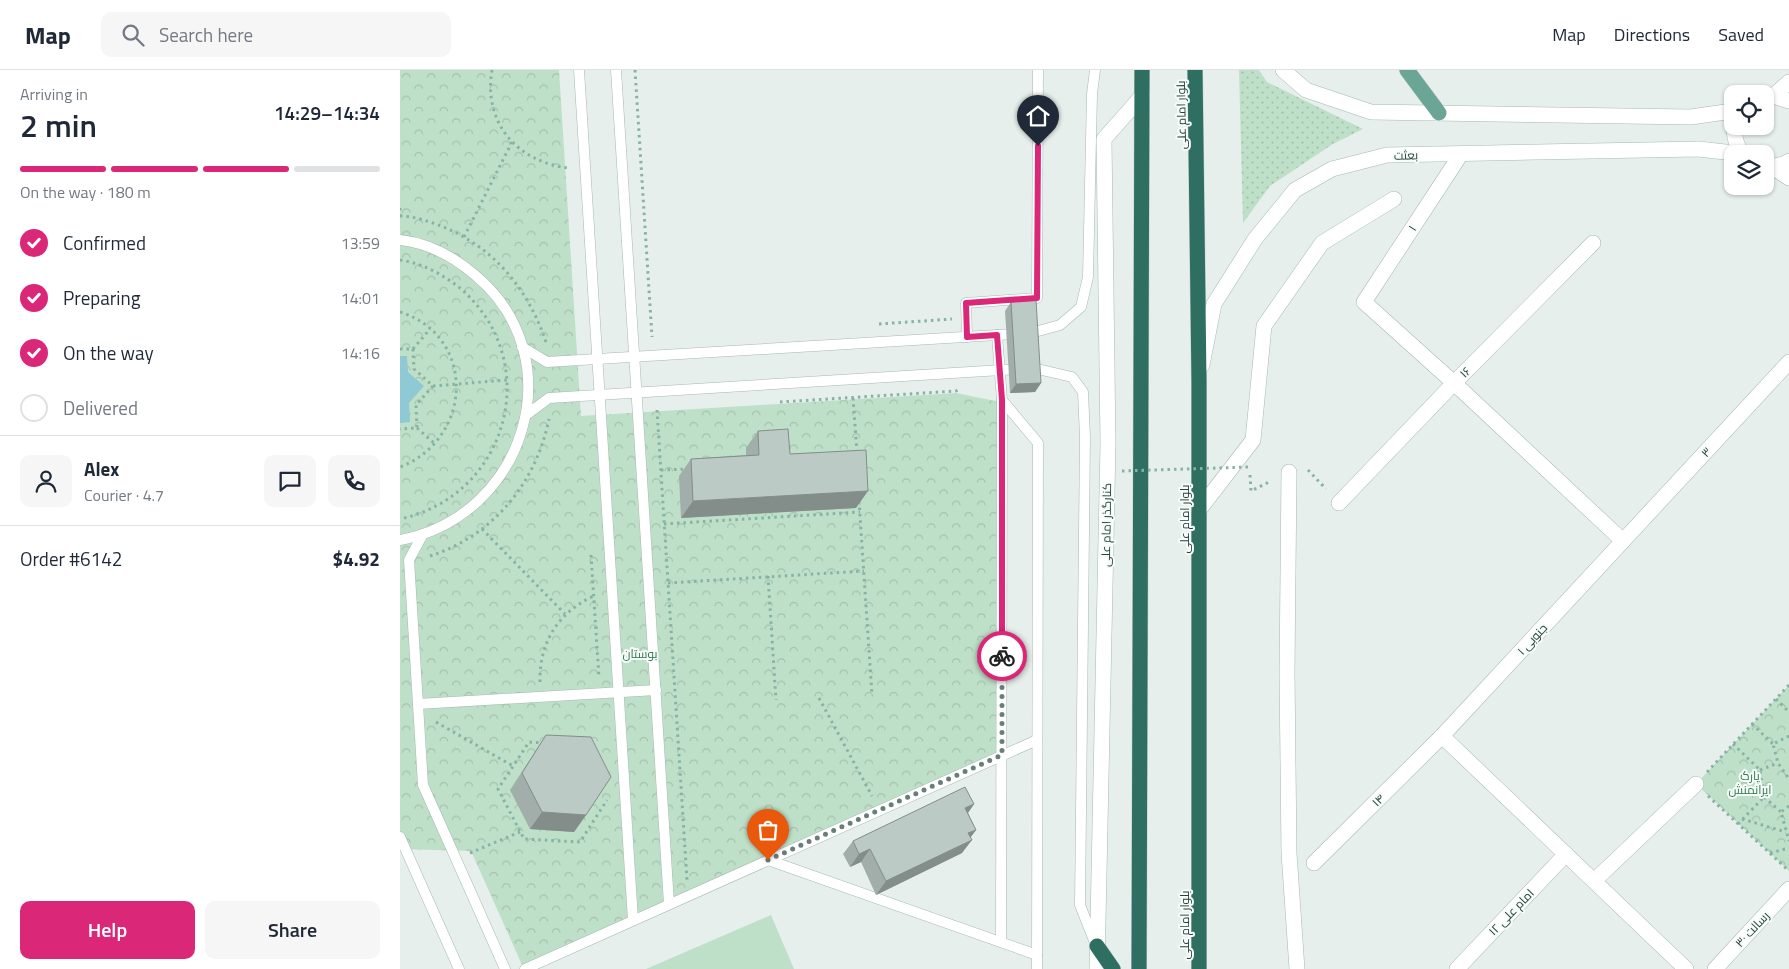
<!DOCTYPE html>
<meta charset="utf-8">
<style>
body{margin:0;font-family:"Titillium Web",Cairo,sans-serif;background:#f6f6f7;color:#1f2937;height:100vh;display:flex;flex-direction:column;font-size:19px;white-space:nowrap}
*{box-sizing:border-box;margin:0}
p{font-size:16px;color:#747a83}
.icon{flex:none;width:28px;height:28px;fill:none;stroke:currentColor;stroke-width:2;stroke-linecap:round;stroke-linejoin:round}
.map{position:relative;flex:1;overflow:hidden}
.side{display:flex;flex-direction:column;background:#fff;width:400px}
.side>*{flex:none}
.tools{position:absolute;left:1324px;top:15px;display:grid;gap:10px}
.tools a{display:grid;place-items:center;width:50px;height:50px;border-radius:10px;background:#fff;box-shadow:0 1px 4px #0004;font-size:25px}
.pin{position:absolute;display:grid;place-items:center;width:42px;height:42px;color:#fff;margin:-51px -21px;border-radius:50% 50% 50% 0;rotate:-45deg;box-shadow:0 0 5px #0007}
.pin .icon{rotate:45deg}
.courier{position:absolute;display:grid;place-items:center;width:50px;height:50px;margin:-25px;border:4px solid #db2777;border-radius:50%;background:#fff;color:#222;box-shadow:0 1px 6px #0007}
.overview em{font-style:normal;font-weight:600}
.overview div{display:flex;flex-direction:column-reverse}
.overview{display:flex;align-items:center;justify-content:space-between;height:85px;padding:0 20px}
h1{font-size:32px;font-weight:600;line-height:38px}
.bar{display:grid;grid-template-columns:repeat(4,1fr);gap:8px 5px;align-content:center;height:60px;padding:0 20px}
.bar i{height:6px;border-radius:4px;background:#e0e1e3}
.bar .selected{background:#db2777}
.bar p{grid-column:span 4}
.line{display:flex;align-items:center;gap:12px;padding:0 20px;border-top:1px solid #e0e1e3}
.line div{flex:1}
.round{display:grid;place-items:center;flex:none;width:52px;height:52px;border-radius:10px;background:#f6f6f7}
ol{padding:0 20px;list-style:none}
li{display:flex;align-items:center;gap:15px;height:55px}
li p{margin-inline-start:auto}
li .icon{padding:5px;border-radius:50%;background:#db2777;color:#fff;stroke-width:4}
li:last-child{color:#747a83}
li i{width:28px;height:28px;border:2px solid #e0e1e3;border-radius:50%}
.action{display:flex;gap:10px;margin-top:auto;padding:10px 20px}
.action a{flex:1;height:58px;border-radius:10px;background:#db2777;color:#fff;font-size:20px;font-weight:600;line-height:58px;text-align:center}
.action a+a{background:#f6f6f7;color:#1f2937}
header{display:flex;align-items:center;gap:30px;box-sizing:border-box;height:70px;padding:0 25px;background:#fff;border-bottom:1px solid #e0e1e3}
header strong{font-size:24px}
nav{display:flex;gap:28px;margin-inline-start:auto;font-size:18px}
.search{width:350px;height:45px;background:#f6f6f7;display:flex;align-items:center;gap:12px;box-sizing:border-box;padding:0 18px;border-radius:10px;color:#747a83;font-size:19px}
main{display:flex;flex:1;min-height:0}
.map>svg:first-child{display:block}
.grass{fill:url(#grass-dots)}
.park{fill:url(#park-crowns)}
.pitch{fill:#bfe0c8}
.water{fill:#8ec9d4}
.lines{fill:none;stroke-linecap:round;stroke-linejoin:round}
.lane-casing{stroke:#a8b8b2;stroke-width:11}
.street-casing{stroke:#a8b8b2;stroke-width:16}
.secondary-casing{stroke:#a4bbb3;stroke-width:16}
.primary-casing{stroke:#c2cac8;stroke-width:16}
.highway-casing{stroke:#c2cac8;stroke-width:16}
.path{stroke:#86b3a5;stroke-width:3;stroke-dasharray:2.5 4;stroke-linecap:butt}
.lane{stroke:#fff;stroke-width:10}
.street{stroke:#fff;stroke-width:15}
.secondary{stroke:#fff;stroke-width:15}
.primary{stroke:#6aa596;stroke-width:15}
.highway{stroke:#2f6f62;stroke-width:15}
.path-bridge{stroke:#86b3a5;stroke-width:3;stroke-dasharray:2.5 4;stroke-linecap:butt}
.wall{fill:#a1aea9}
.shaded-wall{fill:#838d89}
.building{fill:#bbcac4;stroke:#838d89}
.done{stroke:#687f78;stroke-width:5;stroke-dasharray:0 9}
.route{stroke:#db2777;stroke-width:6}
.labels{text-anchor:middle;dominant-baseline:central;stroke-width:4;stroke-linejoin:round;paint-order:stroke}
.street-label{font-size:12px;fill:#24423a;stroke:#f7fbf9}
.park-label{font-size:12px;fill:#2d7a4b;stroke:#f7fbf9}
</style>
<header>
<strong>Map</strong>
<div class="search"><svg class="icon" aria-label="search" viewBox="0 0 24 24"><circle cx="10" cy="10" r="6"/><path d="M15 15l6 6"/></svg>Search here</div>
<nav><a>Map</a><a>Directions</a><a>Saved</a></nav>
</header>
<main>
<section class="side">
<div class="overview"><div><h1>2 min</h1><p>Arriving in</p></div><em>14:29–14:34</em></div>
<div class="bar"><i class="selected"></i><i class="selected"></i><i class="selected"></i><i></i><p>On the way · 180 m</p></div>
<ol>
<li><svg class="icon" aria-label="check" viewBox="0 0 24 24"><path d="M5 12l5 5 9-10"/></svg>Confirmed<p>13:59</p></li>
<li><svg class="icon" aria-label="check" viewBox="0 0 24 24"><path d="M5 12l5 5 9-10"/></svg>Preparing<p>14:01</p></li>
<li><svg class="icon" aria-label="check" viewBox="0 0 24 24"><path d="M5 12l5 5 9-10"/></svg>On the way<p>14:16</p></li>
<li><i></i>Delivered</li>
</ol>
<div class="line" style="height:90px"><a class="round"><svg class="icon" aria-label="person" viewBox="0 0 24 24"><circle cx="12" cy="8" r="4"/><path d="M4 21q1-7 8-7t8 7"/></svg></a><div><b>Alex</b><p>Courier · 4.7</p></div><a class="round"><svg class="icon" aria-label="chat" viewBox="0 0 24 24"><path d="M4 5h16v11H9l-5 4z"/></svg></a><a class="round"><svg class="icon" aria-label="phone" viewBox="0 0 24 24"><path d="M5 4h4l2 5-3 2q2 4 5 5l2-3 5 2v4C11 20 4 13 5 4z"/></svg></a></div>
<div class="line" style="height:65px"><div>Order #6142</div><b>$4.92</b></div>
<div class="action"><a>Help</a><a>Share</a></div>
</section>
<div class="map">
<svg width="1389" height="899" viewBox="0 0 1389 899">
<defs>
<pattern id="grass-dots" width="8" height="8" patternUnits="userSpaceOnUse" patternTransform="scale(1.25)"><rect width="8" height="8" fill="#bfe0c8"/><path d="M2 2h.1M6 6h.1" fill="none" stroke="#a4c1ad" stroke-width="1.8" stroke-linecap="round"/></pattern>
<pattern id="park-crowns" width="20" height="18" patternUnits="userSpaceOnUse" patternTransform="scale(1.25)"><rect width="20" height="18" fill="#bfe0c8"/><path d="M2 6a3 3 0 1 1 6 0M12 15a3 3 0 1 1 6 0" fill="none" stroke="#a4c1ad"/></pattern>
</defs>
<rect width="100%" height="100%" fill="#e6efeb"/>
<!-- grass -->
<path class="grass" d="M 839,0 L 859,0 L 867,12 L 963,59 L 933,74 L 870,116 L 843,153 Z"/>
<!-- park -->
<g class="park">
<path d="M 0,0 L 159,0 L 181,346 L 556,323 L 600,332 L 600,684 L 123,897 L 71,781 L 0,779 Z"/>
<path d="M 1389,615 L 1389,801 L 1296,714 Z"/>
</g>
<!-- pitch -->
<path class="pitch" d="M 371,845 L 394,899 L 246,899 Z"/>
<!-- water -->
<path class="water" d="M 0,286 L 7,286 L 8,302 L 24,316 L 9,333 L 10,352 L 0,353 Z"/>
<g class="lines">
<defs>
<g id="lane">
<path d="M 179,0 L 233,850"/>
<path d="M 216,0 L 269,834"/>
<path d="M 0,170 C 28,173 54,187 75,205 C 175,288 125,447 0,470"/>
<path d="M 597,265 L 602,330 L 638,373 L 637,899"/>
<path d="M 567,267 L 566,233 L 637,228 L 638,0"/>
<path d="M 122,277 L 147,292 L 631,263 L 660,255 L 681,237 L 688,207 L 692,24 L 695,0"/>
<path d="M 126,345 L 149,328 L 633,298 L 672,307 L 683,322 L 685,367 L 680,835 L 695,873"/>
<path d="M 23,464 L 9,490 L 23,715 L 105,899"/>
<path d="M 18,634 L 256,620"/>
<path d="M 0,767 L 59,899"/>
<path d="M 368,790 L 637,885"/>
<path d="M 601,872 L 602,330"/>
<path d="M 125,899 L 637,670"/>
</g>
<g id="street">
<path d="M 1061,84 L 964,232 L 1054,313 L 1223,471"/>
<path d="M 889,402 L 887,603 L 889,783 L 897,899"/>
<path d="M 939,433 L 1054,313 L 1193,173"/>
<path d="M 799,440 L 853,370 L 864,256 L 922,173 L 994,129"/>
<path d="M 1042,666 L 1286,899"/>
<path d="M 914,793 L 1042,666 L 1389,292"/>
<path d="M 1194,811 L 1296,714"/>
<path d="M 1057,899 L 1166,784"/>
<path d="M 1315,899 L 1389,819"/>
</g>
<g id="secondary">
<path d="M 883,0 L 906,20 L 971,42 L 1291,47 L 1332,41"/>
<path d="M 1365,26 L 1373,26 L 1389,31"/>
<path d="M 1373,26 L 1389,12"/>
<path d="M 1335,56 C 1333,67 1337,75 1342,84"/>
<path d="M 1365,96 C 1374,97 1381,96 1389,91"/>
<path d="M 1372,97 L 1389,108"/>
<path d="M 802,295 L 814,234 L 855,169 L 895,120 L 932,99 L 987,85 L 1299,79 L 1342,84"/>
<path d="M 697,899 L 708,374 L 704,69 L 742,26"/>
</g>
<path id="primary" d="M 1007,0 L 1039,43"/>
<g id="highway">
<path d="M 795,0 L 799,311 L 799,899"/>
<path d="M 697,876 L 713,899"/>
<path d="M 739,899 L 742,0"/>
</g>
</defs>
<!-- lane casing -->
<use href="#lane" class="lane-casing"/>
<!-- street casing -->
<use href="#street" class="street-casing"/>
<!-- secondary casing -->
<use href="#secondary" class="secondary-casing"/>
<!-- primary casing -->
<use href="#primary" class="primary-casing"/>
<!-- highway casing -->
<use href="#highway" class="highway-casing"/>
<!-- path -->
<g class="path">
<path d="M 92,0 C 83,53 117,92 169,98"/>
<path d="M 235,0 L 252,267"/>
<path d="M 0,138 L 0,145"/>
<path d="M 0,146 C 13,146 28,151 41,156 C 94,177 128,219 146,272"/>
<path d="M 64,167 L 112,72"/>
<path d="M 0,190 C 22,193 44,205 61,219 C 145,292 108,426 0,449"/>
<path d="M 0,242 C 77,266 73,369 0,397"/>
<path d="M 479,254 L 552,249"/>
<path d="M 0,279 L 13,279 L 14,299 L 33,316 L 16,335 L 17,358 L 0,359"/>
<path d="M 13,279 L 30,259"/>
<path d="M 33,316 L 107,310"/>
<path d="M 453,328 L 457,383"/>
<path d="M 380,332 L 556,321 L 560,319"/>
<path d="M 257,340 L 287,810"/>
<path d="M 17,358 L 35,374"/>
<path d="M 261,400 L 288,399"/>
<path d="M 908,400 L 926,419"/>
<path d="M 850,405 L 851,421 L 871,411"/>
<path d="M 459,431 L 472,625"/>
<path d="M 264,454 L 460,442"/>
<path d="M 82,459 L 165,544"/>
<path d="M 191,485 L 199,608"/>
<path d="M 30,486 C 93,466 136,413 149,349"/>
<path d="M 368,506 L 376,630"/>
<path d="M 268,513 L 464,501"/>
<path d="M 140,612 C 139,573 158,542 194,526"/>
<path d="M 419,628 L 472,726"/>
<path d="M 1376,629 L 1389,642"/>
<path d="M 36,652 L 113,696"/>
<path d="M 1352,654 L 1373,674"/>
<path d="M 1389,666 L 1373,674 L 1378,693 L 1389,709"/>
<path d="M 145,673 L 129,672 L 98,719 L 124,769 L 180,772 L 207,730"/>
<path d="M 1333,674 L 1360,700 L 1364,727 L 1381,742"/>
<path d="M 1360,700 L 1378,693"/>
<path d="M 1307,702 L 1389,615"/>
<path d="M 1308,726 L 1388,800"/>
<path d="M 1389,736 L 1381,742 L 1389,771"/>
<path d="M 1342,749 L 1386,762"/>
<path d="M 1338,754 L 1364,727"/>
<path d="M 70,783 L 120,762"/>
<path d="M 1370,783 L 1389,778"/>
</g>
<!-- lane -->
<use href="#lane" class="lane"/>
<!-- street -->
<use href="#street" class="street"/>
<!-- secondary -->
<use href="#secondary" class="secondary"/>
<!-- primary -->
<use href="#primary" class="primary"/>
<!-- highway -->
<use href="#highway" class="highway"/>
<!-- path-bridge -->
<path class="path-bridge" d="M 722,401 L 849,397"/>
</g>
<!-- wall -->
<g class="wall">
<path d="M 611,232 L 641,313 L 635,322 L 610,323 L 605,241 Z"/>
<path d="M 358,361 L 390,384 L 456,438 L 281,448 L 279,406 L 291,389 L 346,385 L 346,378 Z"/>
<path d="M 146,665 L 186,745 L 174,762 L 130,759 L 110,720 Z"/>
<path d="M 574,734 L 568,743 L 576,760 L 570,768 L 562,783 L 476,825 L 461,792 L 450,797 L 443,784 L 453,771 Z"/>
</g>
<!-- shaded-wall -->
<g class="shaded-wall">
<path d="M 641,313 L 635,322 L 610,323 L 616,314 Z"/>
<path d="M 468,421 L 456,438 L 281,448 L 293,431 Z"/>
<path d="M 574,734 L 565,747 L 565,738 Z"/>
<path d="M 142,742 L 186,745 L 174,762 L 130,759 Z"/>
<path d="M 576,760 L 567,772 L 572,770 L 562,783 L 476,825 L 486,811 L 568,763 Z"/>
<path d="M 470,779 L 461,792 L 450,797 L 459,784 Z"/>
</g>
<!-- building -->
<g class="building">
<path d="M 636,230 L 641,313 L 616,314 L 611,232 Z"/>
<path d="M 388,359 L 390,384 L 466,380 L 468,421 L 293,431 L 291,389 L 359,385 L 358,361 Z"/>
<path d="M 146,665 L 191,667 L 211,707 L 186,745 L 142,742 L 122,703 Z"/>
<path d="M 565,717 L 574,734 L 565,738 L 576,760 L 568,763 L 572,770 L 486,811 L 470,779 L 459,784 L 453,771 Z"/>
</g>
<g class="lines">
<!-- done -->
<path class="done" d="M 368,790 L 602,685 L 602,586"/>
<!-- route -->
<path class="route" d="M 602,586 L 602,330 L 597,265 L 567,267 L 566,233 L 637,228 L 638,76"/>
</g>
<g class="labels">
<!-- street labels -->
<g class="street-label">
<text transform="translate(781 45) rotate(-91)">بلوار امام علی</text>
<text transform="translate(1006 85) rotate(-1)">بعثت</text>
<text transform="translate(1012 158) rotate(-57)">۱</text>
<text transform="translate(1065 302) rotate(-45)">۱۶</text>
<text transform="translate(1306 382) rotate(-47)">۳</text>
<text transform="translate(784 449) rotate(-90)">بلوار امام علی</text>
<text transform="translate(706 455) rotate(-89)">کنارگذر امام علی</text>
<text transform="translate(1132 569) rotate(-47)">۱ جنوبی</text>
<text transform="translate(978 730) rotate(-45)">۱۴</text>
<text transform="translate(1111 842) rotate(-46)">امام علی ۱۲</text>
<text transform="translate(784 855) rotate(-90)">بلوار امام علی</text>
<text transform="translate(1352 859) rotate(-47)">رسالت ۳۰</text>
</g>
<!-- park labels -->
<g class="park-label">
<text x="240" y="583">بوستان</text>
<text x="1350" y="705">پارک<tspan x="1350" dy="14">ایرانمنش</tspan></text>
</g>
</g>
</svg>
<div class="tools">
<a><svg class="icon" aria-label="locate" viewBox="0 0 24 24"><circle cx="12" cy="12" r="6"/><path d="M12 2v4M12 18v4M2 12h4M18 12h4"/></svg></a>
<a><svg class="icon" aria-label="layers" viewBox="0 0 24 24"><path d="M12 4l9 5-9 5-9-5zM3 14l9 5 9-5"/></svg></a>
</div>
<div class="pin" style="left:368px;top:790px;background:#ea580c"><svg class="icon" aria-label="bag" viewBox="0 0 24 24"><path d="M5 8h14l-1 12H6zM9 8a3 3 0 0 1 6 0"/></svg></div>
<div class="pin" style="left:638px;top:76px;background:#1f2937"><svg class="icon" aria-label="home" viewBox="0 0 24 24"><path d="M3 11l9-7 9 7M6 9v11h12V9"/></svg></div>
<div class="courier" style="left:602px;top:586px"><svg class="icon" aria-label="bike" viewBox="0 0 24 24"><circle cx="6" cy="16" r="4"/><circle cx="18" cy="16" r="4"/><path d="M6 16l4-8h5l3 8M10 8l3 8H6M13 5h3"/></svg></div>
</div>
</main>
